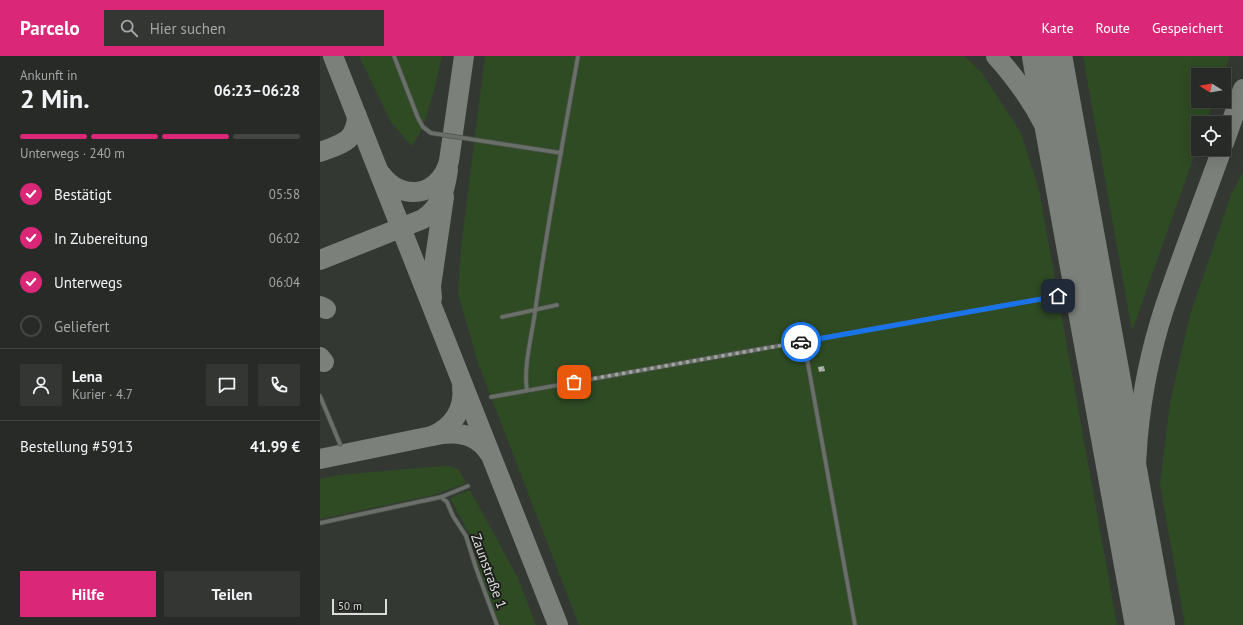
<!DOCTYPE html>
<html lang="de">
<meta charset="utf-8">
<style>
body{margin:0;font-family:"PT Sans",sans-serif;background:#333632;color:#f1f3f6;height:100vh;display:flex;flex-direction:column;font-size:15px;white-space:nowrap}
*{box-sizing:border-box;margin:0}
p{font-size:13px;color:#a4a7a7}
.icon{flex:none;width:22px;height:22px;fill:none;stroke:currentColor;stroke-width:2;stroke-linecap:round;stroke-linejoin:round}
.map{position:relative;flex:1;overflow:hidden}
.drawer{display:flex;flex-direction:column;background:#272a26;width:320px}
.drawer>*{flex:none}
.needle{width:26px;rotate:281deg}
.fabs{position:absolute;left:871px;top:12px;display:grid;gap:8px}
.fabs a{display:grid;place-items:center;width:40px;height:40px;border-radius:0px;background:#272a26;box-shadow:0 4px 16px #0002,0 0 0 1px #434643;font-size:20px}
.scale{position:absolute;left:12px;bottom:10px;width:55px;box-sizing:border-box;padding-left:4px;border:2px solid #daddd9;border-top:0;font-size:11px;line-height:14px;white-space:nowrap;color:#daddd9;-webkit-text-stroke:3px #1d1f1c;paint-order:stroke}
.pin{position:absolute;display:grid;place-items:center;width:34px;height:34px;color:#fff;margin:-17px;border-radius:8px;box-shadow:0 2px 6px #0006}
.courier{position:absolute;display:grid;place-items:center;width:40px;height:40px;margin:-20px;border:3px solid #1a73e8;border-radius:50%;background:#fff;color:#222;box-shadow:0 1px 5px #0007}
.summary em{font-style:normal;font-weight:600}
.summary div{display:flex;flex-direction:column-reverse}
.summary{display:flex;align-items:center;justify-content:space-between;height:68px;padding:0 20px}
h1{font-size:26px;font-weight:600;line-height:30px}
.bar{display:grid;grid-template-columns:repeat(4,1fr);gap:6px 4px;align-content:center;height:48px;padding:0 20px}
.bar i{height:5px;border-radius:3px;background:#434643}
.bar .on{background:#db2777}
.bar p{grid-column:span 4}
.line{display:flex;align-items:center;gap:10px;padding:0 20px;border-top:1px solid #434643}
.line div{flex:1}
.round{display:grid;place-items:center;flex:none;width:42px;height:42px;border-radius:0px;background:#333632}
ol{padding:0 20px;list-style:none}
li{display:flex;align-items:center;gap:12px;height:44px}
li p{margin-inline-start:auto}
li .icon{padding:4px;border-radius:50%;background:#db2777;color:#fff;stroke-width:4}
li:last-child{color:#a4a7a7}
li i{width:22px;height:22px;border:2px solid #434643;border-radius:50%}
.cta{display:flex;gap:8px;margin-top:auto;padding:8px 20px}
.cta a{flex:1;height:46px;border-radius:0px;background:#db2777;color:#fff;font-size:16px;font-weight:600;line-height:46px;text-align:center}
.cta a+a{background:#333632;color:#f1f3f6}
header{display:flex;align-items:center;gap:24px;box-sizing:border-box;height:56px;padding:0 20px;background:#db2777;color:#fff}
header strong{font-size:19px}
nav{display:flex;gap:22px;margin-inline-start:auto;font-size:14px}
.search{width:280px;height:36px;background:#333632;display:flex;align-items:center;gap:10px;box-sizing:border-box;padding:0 14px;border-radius:0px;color:#a4a7a7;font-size:15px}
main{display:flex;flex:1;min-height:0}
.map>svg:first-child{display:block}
.grass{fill:#2e4b24}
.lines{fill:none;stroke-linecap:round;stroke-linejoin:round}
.taxiway{stroke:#7c807a;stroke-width:20}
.runway{stroke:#7c807a;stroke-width:50}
.building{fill:url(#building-cross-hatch)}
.lane-casing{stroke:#50554f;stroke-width:5}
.lane{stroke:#6a7069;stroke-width:3.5}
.done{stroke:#a0a39f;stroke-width:4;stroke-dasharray:0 7.2}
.route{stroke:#1a73e8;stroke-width:5}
.labels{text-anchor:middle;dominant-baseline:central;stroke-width:4;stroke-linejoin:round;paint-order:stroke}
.street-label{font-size:14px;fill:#daddd9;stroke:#1d1f1c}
</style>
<header>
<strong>Parcelo</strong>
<div class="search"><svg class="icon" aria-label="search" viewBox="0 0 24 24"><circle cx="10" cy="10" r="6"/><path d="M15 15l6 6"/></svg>Hier suchen</div>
<nav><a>Karte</a><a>Route</a><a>Gespeichert</a></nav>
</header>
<main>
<section class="drawer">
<div class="summary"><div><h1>2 Min.</h1><p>Ankunft in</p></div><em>06:23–06:28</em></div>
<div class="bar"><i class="on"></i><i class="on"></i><i class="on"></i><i></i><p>Unterwegs · 240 m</p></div>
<ol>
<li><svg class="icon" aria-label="check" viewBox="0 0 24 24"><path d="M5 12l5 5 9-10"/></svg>Bestätigt<p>05:58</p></li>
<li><svg class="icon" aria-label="check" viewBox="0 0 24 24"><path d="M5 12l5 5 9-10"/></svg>In Zubereitung<p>06:02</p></li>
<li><svg class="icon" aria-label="check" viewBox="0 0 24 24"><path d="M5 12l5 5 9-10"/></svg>Unterwegs<p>06:04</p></li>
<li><i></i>Geliefert</li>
</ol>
<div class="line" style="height:72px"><a class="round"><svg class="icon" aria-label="person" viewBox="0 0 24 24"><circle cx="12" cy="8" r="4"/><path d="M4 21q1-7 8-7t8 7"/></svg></a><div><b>Lena</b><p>Kurier · 4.7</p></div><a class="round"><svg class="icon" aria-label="chat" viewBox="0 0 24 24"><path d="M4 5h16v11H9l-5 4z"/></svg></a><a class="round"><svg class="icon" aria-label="phone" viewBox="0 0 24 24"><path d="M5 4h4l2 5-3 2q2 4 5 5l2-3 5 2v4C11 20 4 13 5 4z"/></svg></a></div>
<div class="line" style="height:52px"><div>Bestellung #5913</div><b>41.99 €</b></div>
<div class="cta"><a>Hilfe</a><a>Teilen</a></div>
</section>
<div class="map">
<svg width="923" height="569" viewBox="0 0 923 569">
<defs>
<pattern id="building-cross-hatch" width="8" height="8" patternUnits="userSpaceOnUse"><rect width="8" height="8" fill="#b0b5ae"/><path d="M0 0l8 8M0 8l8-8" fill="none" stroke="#949893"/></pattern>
</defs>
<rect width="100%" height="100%" fill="#343832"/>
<!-- grass -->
<g class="grass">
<path d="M 39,0 L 122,0 L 114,34 L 103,71 L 92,90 L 71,66 Z"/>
<path d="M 165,0 L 644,0 L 662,17 L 701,77 L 719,134 L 797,569 L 259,569 L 171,341 L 158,307 L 138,237 L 141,192 Z"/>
<path d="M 763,0 L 910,0 L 903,19 L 878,19 L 878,45 L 894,45 L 886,67 L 878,67 L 878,89 L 812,275 Z"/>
<path d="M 923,116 L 923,569 L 865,569 L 840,428 L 850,347 L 870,259 L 911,139 Z"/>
<path d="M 122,410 C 138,410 139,413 146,427 L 114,439 L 0,463 L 0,423 L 19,419 Z"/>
<path d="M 150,434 L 198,522 L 216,569 L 180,569 L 162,522 L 148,476 L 130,442 Z"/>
</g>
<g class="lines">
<!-- taxiway -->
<g class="taxiway">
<path d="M 13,0 L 238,569"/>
<path d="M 676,0 C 702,29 725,64 738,101 C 744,115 748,130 753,145"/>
<path d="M 729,0 L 734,38"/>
<path d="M 904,87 L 923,33"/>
<path d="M 0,96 C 21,88 36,86 37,60"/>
<path d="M 61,118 C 82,147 120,140 129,105 L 144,0"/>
<path d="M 0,204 L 103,163 C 121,151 125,134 128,114"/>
<path d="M 112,242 L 111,230 L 124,141"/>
<path d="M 0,250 L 6,253"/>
<path d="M 0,301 L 4,306"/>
<path d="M 142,330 C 145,353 133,371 112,380 C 133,375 156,376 169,397"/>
<path d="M 0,403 L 112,380"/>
<path d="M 820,514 C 809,427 817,336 844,253 C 862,199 883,146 902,93"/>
</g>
<!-- runway -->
<path class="runway" d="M 727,0 L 830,569"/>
</g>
<!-- building -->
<path class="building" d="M 504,310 L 505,315 L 499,316 L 498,311 Z"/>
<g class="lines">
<defs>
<g id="lane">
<path d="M 74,0 L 98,62 L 103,71 L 111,77 L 241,97"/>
<path d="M 182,261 L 237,249"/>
<path d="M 484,286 L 535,569"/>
<path d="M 207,334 C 203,312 212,279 215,256 C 227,170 243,85 258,0"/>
<path d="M 0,340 L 20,388"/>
<path d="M 171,341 L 738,240"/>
<path d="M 121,441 L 148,430"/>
<path d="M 0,467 L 121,441 L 127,446 L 133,460 L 146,480 L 156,512 L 177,569"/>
</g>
</defs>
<!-- lane casing -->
<use href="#lane" class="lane-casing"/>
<!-- lane -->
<use href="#lane" class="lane"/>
</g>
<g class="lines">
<!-- done -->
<path class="done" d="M 254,326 L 481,286"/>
<!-- route -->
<path class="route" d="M 481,286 L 738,240"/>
</g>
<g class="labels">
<!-- street labels -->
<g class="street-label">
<text transform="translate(169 515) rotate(70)">Zaunstraße 1</text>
</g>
</g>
</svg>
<div class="fabs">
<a><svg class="needle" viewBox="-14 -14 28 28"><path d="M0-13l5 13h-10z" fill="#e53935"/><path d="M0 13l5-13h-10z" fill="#a4a7a7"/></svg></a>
<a><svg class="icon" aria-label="locate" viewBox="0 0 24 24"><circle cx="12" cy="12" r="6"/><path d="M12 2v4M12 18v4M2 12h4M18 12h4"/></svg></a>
</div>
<div class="scale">50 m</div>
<div class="pin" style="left:254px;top:326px;background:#ea580c"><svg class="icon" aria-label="bag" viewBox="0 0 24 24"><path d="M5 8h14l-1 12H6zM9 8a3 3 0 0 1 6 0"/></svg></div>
<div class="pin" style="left:738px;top:240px;background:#1f2937"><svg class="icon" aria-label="home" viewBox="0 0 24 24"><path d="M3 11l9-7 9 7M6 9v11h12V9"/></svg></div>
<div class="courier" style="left:481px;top:286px"><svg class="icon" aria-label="car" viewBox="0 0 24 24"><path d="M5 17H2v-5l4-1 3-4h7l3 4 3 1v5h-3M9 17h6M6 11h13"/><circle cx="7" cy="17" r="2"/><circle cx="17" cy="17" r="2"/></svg></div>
</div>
</main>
